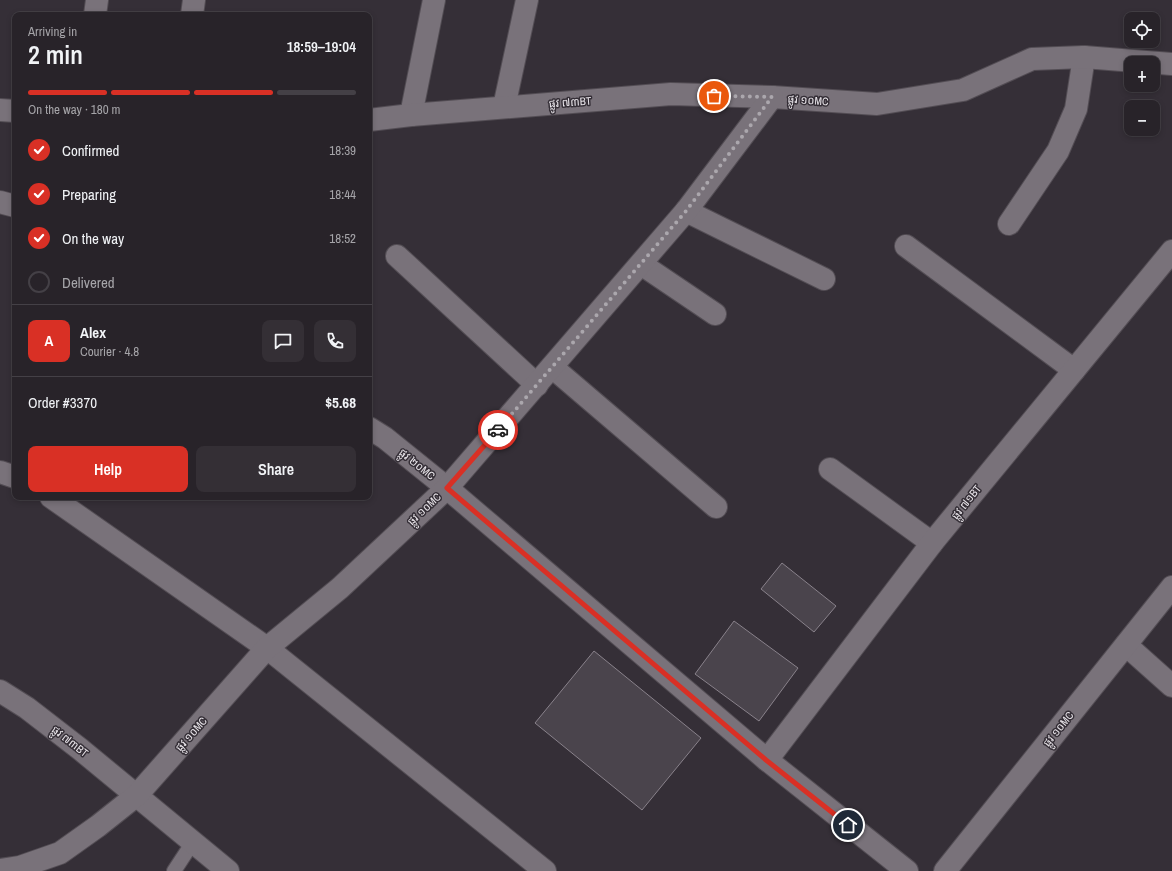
<!DOCTYPE html>
<meta charset="utf-8">
<style>
body{margin:0;font-family:"Archivo Narrow","Noto Sans Khmer",sans-serif;background:#342f35;color:#f1f3f6;height:100vh;display:flex;flex-direction:column;font-size:15px;white-space:nowrap}
*{box-sizing:border-box;margin:0}
p{font-size:13px;color:#a5a4a8}
.icon{flex:none;width:22px;height:22px;fill:none;stroke:currentColor;stroke-width:2;stroke-linecap:round;stroke-linejoin:round}
.map{position:relative;flex:1;overflow:hidden}
.panel{position:absolute;left:12px;top:12px;width:360px;height:488px;display:flex;flex-direction:column;background:#282329;border-radius:8px;box-shadow:0 2px 6px #0003,0 0 0 1px #444046}
.panel>*{flex:none}
.controls{position:absolute;left:1124px;top:12px;display:grid;gap:8px}
.controls a{display:grid;place-items:center;width:36px;height:36px;border-radius:8px;background:#282329;box-shadow:0 2px 6px #0003,0 0 0 1px #444046;font-size:20px}
.pin{position:absolute;display:grid;place-items:center;width:34px;height:34px;color:#fff;margin:-17px;border:2px solid #fff;border-radius:50%;box-shadow:0 1px 4px #0007}
.courier{position:absolute;display:grid;place-items:center;width:40px;height:40px;margin:-20px;border:3px solid #d93025;border-radius:50%;background:#fff;color:#222;box-shadow:0 1px 5px #0007}
.head em{font-style:normal;font-weight:600}
.head div{display:flex;flex-direction:column-reverse}
.head{display:flex;align-items:center;justify-content:space-between;height:68px;padding:0 16px}
h1{font-size:26px;font-weight:600;line-height:30px}
.bar{display:grid;grid-template-columns:repeat(4,1fr);gap:6px 4px;align-content:center;height:48px;padding:0 16px}
.bar i{height:5px;border-radius:3px;background:#444046}
.bar .on{background:#d93025}
.bar p{grid-column:span 4}
.line{display:flex;align-items:center;gap:10px;padding:0 16px;border-top:1px solid #444046}
.line div{flex:1}
.round{display:grid;place-items:center;flex:none;width:42px;height:42px;border-radius:8px;background:#342f35}
ol{padding:0 16px;list-style:none}
li{display:flex;align-items:center;gap:12px;height:44px}
li p{margin-inline-start:auto}
li .icon{padding:4px;border-radius:50%;background:#d93025;color:#fff;stroke-width:4}
li:last-child{color:#a5a4a8}
li i{width:22px;height:22px;border:2px solid #444046;border-radius:50%}
.primary-button{display:flex;gap:8px;margin-top:auto;padding:8px 16px}
.primary-button a{flex:1;height:46px;border-radius:8px;background:#d93025;color:#fff;font-size:16px;font-weight:600;line-height:46px;text-align:center}
.primary-button a+a{background:#342f35;color:#f1f3f6}
.map>svg:first-child{display:block}
.building{fill:#4a444c;stroke:#89828b}
.lines{fill:none;stroke-linecap:round;stroke-linejoin:round}
.service-casing{stroke:#534d54;stroke-width:16}
.minor-casing{stroke:#534d54;stroke-width:24}
.tertiary-casing{stroke:#534d54;stroke-width:24}
.service{stroke:#79727a;stroke-width:14}
.minor{stroke:#79727a;stroke-width:22}
.tertiary{stroke:#79727a;stroke-width:22}
.done{stroke:#aba7ad;stroke-width:4;stroke-dasharray:0 7.2}
.route{stroke:#d93025;stroke-width:5}
.labels{text-anchor:middle;dominant-baseline:central;stroke-width:3;stroke-linejoin:round;paint-order:stroke}
.street-label{font-size:11px;fill:#ebe7ec;stroke:#352f37}
</style>
<div class="map">
<svg width="1172" height="871" viewBox="0 0 1172 871">
<rect width="100%" height="100%" fill="#352f37"/>
<!-- building -->
<g class="building">
<path d="M 782,563 L 836,606 L 814,632 L 761,589 Z"/>
<path d="M 734,621 L 798,668 L 759,721 L 695,674 Z"/>
<path d="M 594,651 L 701,738 L 642,810 L 535,723 Z"/>
</g>
<g class="lines">
<defs>
<path id="service" d="M 174,871 L 193,842"/>
<g id="minor">
<path d="M 95,15 L 97,0"/>
<path d="M 192,15 L 194,0"/>
<path d="M 504,107 L 527,0"/>
<path d="M 411,115 L 434,0"/>
<path d="M 686,211 L 824,279"/>
<path d="M 1009,224 L 1058,151 L 1076,109 L 1084,57"/>
<path d="M 906,246 L 1074,370"/>
<path d="M 397,256 L 537,385"/>
<path d="M 641,264 L 715,314"/>
<path d="M 552,367 L 716,507"/>
<path d="M 830,469 L 932,543"/>
<path d="M 0,472 L 15,477"/>
<path d="M 51,497 L 267,648 L 545,871"/>
<path d="M 1126,645 L 1172,686"/>
<path d="M 0,691 L 27,708 L 80,749 L 228,871"/>
<path d="M 945,871 L 1172,587"/>
</g>
<g id="tertiary">
<path d="M 0,110 L 15,111"/>
<path d="M 369,120 L 411,115 L 671,94 L 772,97 L 877,104 L 963,90 L 1032,59 L 1084,57 L 1172,64"/>
<path d="M 0,202 L 15,206"/>
<path d="M 369,428 L 385,438 L 447,488 L 767,760 L 907,871"/>
<path d="M 767,760 L 932,543 L 1172,251"/>
<path d="M 0,870 L 20,867 L 60,853 L 98,826 L 137,795 L 267,648 L 340,588 L 447,488 L 686,211 L 772,97"/>
</g>
</defs>
<!-- service casing -->
<use href="#service" class="service-casing"/>
<!-- minor casing -->
<use href="#minor" class="minor-casing"/>
<!-- tertiary casing -->
<use href="#tertiary" class="tertiary-casing"/>
<!-- service -->
<use href="#service" class="service"/>
<!-- minor -->
<use href="#minor" class="minor"/>
<!-- tertiary -->
<use href="#tertiary" class="tertiary"/>
</g>
<g class="lines">
<!-- done -->
<path class="done" d="M 498,430 L 686,211 L 772,97 L 714,96"/>
<!-- route -->
<path class="route" d="M 498,430 L 447,488 L 766,760 L 848,825"/>
</g>
<g class="labels">
<!-- street labels -->
<g class="street-label">
<text transform="translate(808 100) rotate(4)">ផ្លូវ ១០MC</text>
<text transform="translate(570 102) rotate(-4)">ផ្លូវ ៧៣BT</text>
<text transform="translate(417 464) rotate(39)">ផ្លូវ ២០MC</text>
<text transform="translate(966 502) rotate(-51)">ផ្លូវ ៧១BT</text>
<text transform="translate(424 509) rotate(-43)">ផ្លូវ ១០MC</text>
<text transform="translate(1058 729) rotate(-51)">ផ្លូវ ១០MC</text>
<text transform="translate(191 734) rotate(-48)">ផ្លូវ ១០MC</text>
<text transform="translate(70 741) rotate(38)">ផ្លូវ ៧៣BT</text>
</g>
</g>
</svg>
<div class="controls">
<a><svg class="icon" aria-label="locate" viewBox="0 0 24 24"><circle cx="12" cy="12" r="6"/><path d="M12 2v4M12 18v4M2 12h4M18 12h4"/></svg></a>
<a>+</a>
<a>−</a>
</div>
<div class="pin" style="left:714px;top:96px;background:#ea580c"><svg class="icon" aria-label="bag" viewBox="0 0 24 24"><path d="M5 8h14l-1 12H6zM9 8a3 3 0 0 1 6 0"/></svg></div>
<div class="pin" style="left:848px;top:825px;background:#1f2937"><svg class="icon" aria-label="home" viewBox="0 0 24 24"><path d="M3 11l9-7 9 7M6 9v11h12V9"/></svg></div>
<div class="courier" style="left:498px;top:430px"><svg class="icon" aria-label="car" viewBox="0 0 24 24"><path d="M5 17H2v-5l4-1 3-4h7l3 4 3 1v5h-3M9 17h6M6 11h13"/><circle cx="7" cy="17" r="2"/><circle cx="17" cy="17" r="2"/></svg></div>
<section class="panel">
<div class="head"><div><h1>2 min</h1><p>Arriving in</p></div><em>18:59–19:04</em></div>
<div class="bar"><i class="on"></i><i class="on"></i><i class="on"></i><i></i><p>On the way · 180 m</p></div>
<ol>
<li><svg class="icon" aria-label="check" viewBox="0 0 24 24"><path d="M5 12l5 5 9-10"/></svg>Confirmed<p>18:39</p></li>
<li><svg class="icon" aria-label="check" viewBox="0 0 24 24"><path d="M5 12l5 5 9-10"/></svg>Preparing<p>18:44</p></li>
<li><svg class="icon" aria-label="check" viewBox="0 0 24 24"><path d="M5 12l5 5 9-10"/></svg>On the way<p>18:52</p></li>
<li><i></i>Delivered</li>
</ol>
<div class="line" style="height:72px"><b class="round" style="background:#d93025;color:#fff">A</b><div><b>Alex</b><p>Courier · 4.8</p></div><a class="round"><svg class="icon" aria-label="chat" viewBox="0 0 24 24"><path d="M4 5h16v11H9l-5 4z"/></svg></a><a class="round"><svg class="icon" aria-label="phone" viewBox="0 0 24 24"><path d="M5 4h4l2 5-3 2q2 4 5 5l2-3 5 2v4C11 20 4 13 5 4z"/></svg></a></div>
<div class="line" style="height:52px"><div>Order #3370</div><b>$5.68</b></div>
<div class="primary-button"><a>Help</a><a>Share</a></div>
</section>
</div>
